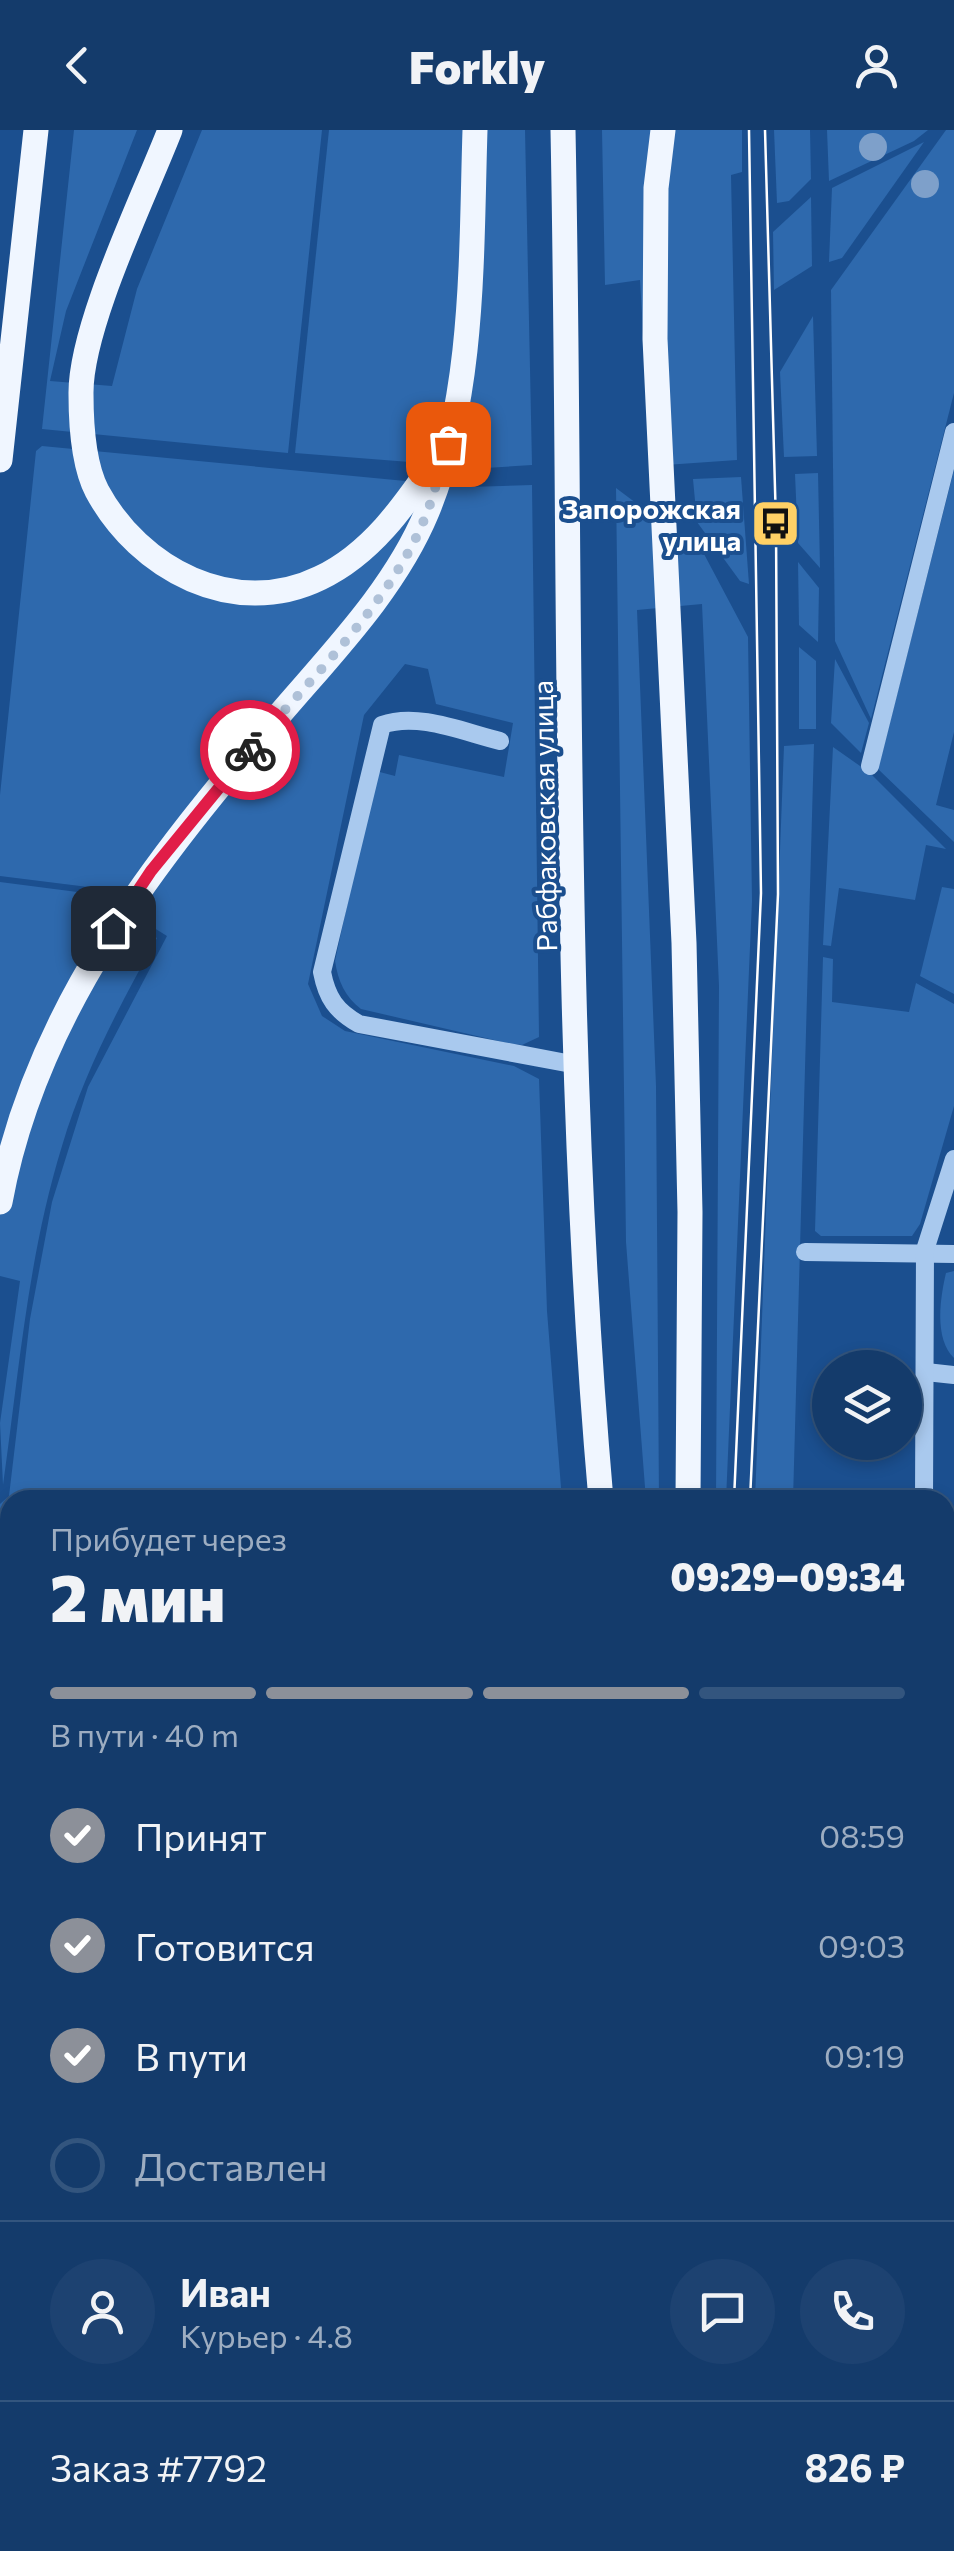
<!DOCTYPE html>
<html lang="ru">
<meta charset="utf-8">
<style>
body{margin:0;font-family:Commissioner,sans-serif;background:#1d4271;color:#f1f3f6;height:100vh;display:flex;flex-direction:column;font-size:38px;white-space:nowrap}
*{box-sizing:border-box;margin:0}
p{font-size:32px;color:#9dadc1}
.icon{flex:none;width:55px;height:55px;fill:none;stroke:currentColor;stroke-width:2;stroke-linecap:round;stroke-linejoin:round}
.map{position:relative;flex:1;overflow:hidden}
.side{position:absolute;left:0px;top:1360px;width:955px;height:1062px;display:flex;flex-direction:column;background:#143b6b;border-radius:30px 30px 0 0;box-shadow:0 5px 15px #0003,0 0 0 2px #33557e}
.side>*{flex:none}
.tools{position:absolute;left:812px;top:1220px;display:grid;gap:20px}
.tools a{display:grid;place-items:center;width:110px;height:110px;border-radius:50%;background:#143b6b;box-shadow:0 5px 15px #0003,0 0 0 2px #33557e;font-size:50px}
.pin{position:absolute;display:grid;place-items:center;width:85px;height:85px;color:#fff;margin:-42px;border-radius:20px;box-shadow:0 5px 15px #0006}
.courier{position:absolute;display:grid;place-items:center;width:100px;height:100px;margin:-50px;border:8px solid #e11d48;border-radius:50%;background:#fff;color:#222;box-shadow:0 2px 12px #0007}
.headline em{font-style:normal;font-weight:800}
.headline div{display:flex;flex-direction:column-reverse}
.headline{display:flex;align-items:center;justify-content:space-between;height:170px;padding:0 50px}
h1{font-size:65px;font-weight:800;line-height:75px}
.bar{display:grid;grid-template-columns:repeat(4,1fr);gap:15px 10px;align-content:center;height:120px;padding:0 50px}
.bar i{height:12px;border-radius:8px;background:#33557e}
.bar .active{background:#8c9099}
.bar p{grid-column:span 4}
.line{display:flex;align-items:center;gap:25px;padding:0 50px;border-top:2px solid #33557e}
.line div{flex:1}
.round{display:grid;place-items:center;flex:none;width:105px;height:105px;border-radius:52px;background:#1d4271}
ol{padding:0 50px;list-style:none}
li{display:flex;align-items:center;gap:30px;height:110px}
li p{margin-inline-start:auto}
li .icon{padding:10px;border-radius:50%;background:#8c9099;color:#fff;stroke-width:4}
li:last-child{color:#9dadc1}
li i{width:55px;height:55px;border:5px solid #33557e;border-radius:50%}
header{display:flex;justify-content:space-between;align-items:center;height:130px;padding:0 50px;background:#143b6b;font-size:45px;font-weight:800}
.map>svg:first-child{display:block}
.green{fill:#2e69ad}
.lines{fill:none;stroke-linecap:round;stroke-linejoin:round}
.minor{stroke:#a9c9ee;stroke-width:18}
.major{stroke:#f0f6ff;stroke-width:25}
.tram{stroke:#fff;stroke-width:2.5}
.tree{fill:#7ea0ca}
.done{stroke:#afc1d8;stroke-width:10;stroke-dasharray:0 18}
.route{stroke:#e11d48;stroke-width:12}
.labels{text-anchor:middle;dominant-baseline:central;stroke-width:8;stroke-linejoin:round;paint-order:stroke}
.poi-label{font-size:28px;font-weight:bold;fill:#fff;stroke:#1b4f8f;text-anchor:end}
.street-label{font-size:28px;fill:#fff;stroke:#1b4f8f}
</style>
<header><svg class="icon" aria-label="back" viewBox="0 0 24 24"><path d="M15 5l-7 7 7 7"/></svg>Forkly<svg class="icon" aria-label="person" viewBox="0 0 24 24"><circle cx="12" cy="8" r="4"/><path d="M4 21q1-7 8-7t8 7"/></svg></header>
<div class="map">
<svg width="954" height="2421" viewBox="0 0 954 2421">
<rect width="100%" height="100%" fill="#1b4f8f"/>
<!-- green -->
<g class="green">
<path d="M 74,0 L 137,0 L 66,181 L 50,251 L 112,256 L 137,159 L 202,0 L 322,0 L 288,323 L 42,299 Z"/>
<path d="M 329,0 L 525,0 L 532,335 L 486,338 L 295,323 Z"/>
<path d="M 602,0 L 742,0 L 742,42 L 731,45 L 737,330 L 651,336 L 640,150 L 605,155 Z"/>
<path d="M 774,0 L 810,0 L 811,49 L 789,71 L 777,73 Z"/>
<path d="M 827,0 L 928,0 L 914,11 L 829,51 Z"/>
<path d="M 946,0 L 954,0 L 954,263 L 871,589 L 835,511 L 831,160 Z"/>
<path d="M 924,12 L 842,128 L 829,132 L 832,58 Z"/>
<path d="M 811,67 L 812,136 L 774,160 L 773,102 Z"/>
<path d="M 813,186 L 817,326 L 784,327 L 780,242 Z"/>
<path d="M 42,316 L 468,357 L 532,355 L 539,907 L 522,915 L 507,913 L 361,879 C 345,867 338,851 335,831 L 376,641 L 395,646 L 399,625 L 504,647 L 513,593 L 436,574 L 428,539 L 405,534 L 364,585 L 308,854 L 322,886 L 345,901 L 514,936 L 539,949 L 547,1181 L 562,1370 L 10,1370 L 10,1633 L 0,1631 L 0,1374 L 9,1366 L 30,1189 L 52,1072 L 88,957 L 167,806 L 88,757 L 0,746 L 0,665 L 36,321 Z"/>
<path d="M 954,340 L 954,602 L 936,675 L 954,680 L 954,712 L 878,639 Z"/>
<path d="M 818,343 L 820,438 L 798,413 L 795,344 Z"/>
<path d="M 741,347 L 749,454 L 740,451 L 697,392 L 693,349 Z"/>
<path d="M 616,358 L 704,424 L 748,507 L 752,771 L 726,1370 L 716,1370 L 719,856 L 702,474 L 637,480 L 656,956 L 659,1370 L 646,1370 L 626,1112 Z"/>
<path d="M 798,432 L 819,458 L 818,512 L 799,495 Z"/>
<path d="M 799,517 L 816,531 L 816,599 L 799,599 Z"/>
<path d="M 835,529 L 869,593 L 861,623 L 831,593 Z"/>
<path d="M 814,614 L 793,1370 L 755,1370 L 784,616 Z"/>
<path d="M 833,617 L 870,643 L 946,719 L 926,715 L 915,770 L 839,758 L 831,816 L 823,815 Z"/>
<path d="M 0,752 L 85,763 L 157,808 C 120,875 84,942 62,1016 C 28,1126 19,1242 3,1355 L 0,1293 L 20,1151 L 0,1146 Z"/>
<path d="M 942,757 L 954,759 L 954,864 L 920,846 Z"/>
<path d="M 823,827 L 833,829 L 832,872 L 909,882 L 916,853 L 954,874 L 954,976 L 920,1094 L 912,1106 L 821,1106 L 815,1101 Z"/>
<path d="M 954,1141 L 954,1228 C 934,1209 940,1168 946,1143 Z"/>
<path d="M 0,1747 L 10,1749 L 10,1984 L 0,1988 Z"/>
<path d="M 945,2074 L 954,2075 L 954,2197 L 945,2196 Z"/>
</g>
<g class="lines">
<!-- minor -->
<g class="minor">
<path d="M 500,611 C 463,602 418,582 382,595 L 322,842 C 327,868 336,881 359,894 L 577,935"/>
<path d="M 870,636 L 954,302"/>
<path d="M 805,1122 L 954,1124"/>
<path d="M 926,1242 L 954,1245"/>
<path d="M 924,1370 L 925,1120 L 954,1029"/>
<path d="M 945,1513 L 954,1515"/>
<path d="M 945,1667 L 954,1668"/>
<path d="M 945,1771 L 954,1772"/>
<path d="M 945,1923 L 954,1924"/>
<path d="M 0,2024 L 10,2025"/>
<path d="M 945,2052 L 954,2053"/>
<path d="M 945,2287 L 954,2288"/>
<path d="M 0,2356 L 10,2347"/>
<path d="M 454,2412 L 454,2421"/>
<path d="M 924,2421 L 924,2412"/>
</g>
<!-- major -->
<g class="major">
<path d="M 170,0 C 144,67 80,197 81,264 C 81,294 83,334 97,361 C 139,439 234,490 320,448 C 371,424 404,376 435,331"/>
<path d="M 563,0 C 572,456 561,915 601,1370"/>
<path d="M 663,0 L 656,58 L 655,209 L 684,813 L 690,1082 L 688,1370"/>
<path d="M 0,330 L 36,0"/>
<path d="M 0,1072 C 35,880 157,728 280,584 C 333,522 395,459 427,382 C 475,265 471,125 475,0"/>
<path d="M 669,2412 L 669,2421"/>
</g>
<!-- tram -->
<g class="tram">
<path d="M 734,1370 L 761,763 L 749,0"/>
<path d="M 750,1370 L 778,764 L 776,394 L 765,0"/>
<path d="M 727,2421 L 727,2412"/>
<path d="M 743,2421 L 743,2412"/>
</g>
</g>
<!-- trees -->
<g class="tree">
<circle cx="873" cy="17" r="14"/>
<circle cx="925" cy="54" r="14"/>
</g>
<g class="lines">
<!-- done -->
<path class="done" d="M 250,620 C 311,547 394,471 428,380 C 436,358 441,335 448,314"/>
<!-- route -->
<path class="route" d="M 113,798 L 151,741 L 250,620"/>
</g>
<!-- icons -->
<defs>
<symbol id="bus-square" viewBox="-11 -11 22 22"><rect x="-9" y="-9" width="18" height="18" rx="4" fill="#ffd166" stroke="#1b4f8f"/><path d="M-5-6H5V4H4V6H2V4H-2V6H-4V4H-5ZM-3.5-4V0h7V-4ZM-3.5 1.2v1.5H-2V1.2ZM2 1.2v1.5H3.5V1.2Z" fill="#111"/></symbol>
</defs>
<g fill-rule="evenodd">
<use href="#bus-square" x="748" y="366" width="55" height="55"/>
</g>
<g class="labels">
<!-- poi labels -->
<g class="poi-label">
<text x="741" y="378">Запорожская<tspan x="741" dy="32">улица</tspan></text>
</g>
<!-- street labels -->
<g class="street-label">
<text transform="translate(544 686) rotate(-91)">Рабфаковская улица</text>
</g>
</g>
</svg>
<div class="tools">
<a><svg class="icon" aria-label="layers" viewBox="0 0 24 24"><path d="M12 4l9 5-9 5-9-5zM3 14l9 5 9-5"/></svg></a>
</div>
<div class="pin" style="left:448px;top:314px;background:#ea580c"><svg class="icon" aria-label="bag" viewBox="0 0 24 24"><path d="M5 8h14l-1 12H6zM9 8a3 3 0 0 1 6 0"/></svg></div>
<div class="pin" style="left:113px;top:798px;background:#1f2937"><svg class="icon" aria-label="home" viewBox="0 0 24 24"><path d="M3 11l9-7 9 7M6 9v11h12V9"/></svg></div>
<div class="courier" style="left:250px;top:620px"><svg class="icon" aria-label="bike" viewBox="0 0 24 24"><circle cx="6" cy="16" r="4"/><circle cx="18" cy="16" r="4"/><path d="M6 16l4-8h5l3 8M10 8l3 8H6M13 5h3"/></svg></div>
<section class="side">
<div class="headline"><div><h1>2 мин</h1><p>Прибудет через</p></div><em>09:29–09:34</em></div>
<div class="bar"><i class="active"></i><i class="active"></i><i class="active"></i><i></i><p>В пути · 40 m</p></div>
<ol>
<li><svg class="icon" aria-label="check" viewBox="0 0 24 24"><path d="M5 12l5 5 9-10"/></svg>Принят<p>08:59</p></li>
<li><svg class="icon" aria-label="check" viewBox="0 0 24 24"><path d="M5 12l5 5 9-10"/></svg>Готовится<p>09:03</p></li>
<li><svg class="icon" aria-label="check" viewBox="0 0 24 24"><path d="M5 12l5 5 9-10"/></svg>В пути<p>09:19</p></li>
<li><i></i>Доставлен</li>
</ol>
<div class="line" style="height:180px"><a class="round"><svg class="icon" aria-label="person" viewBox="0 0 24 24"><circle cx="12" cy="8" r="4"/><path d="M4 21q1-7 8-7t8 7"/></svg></a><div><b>Иван</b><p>Курьер · 4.8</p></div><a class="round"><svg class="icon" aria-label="chat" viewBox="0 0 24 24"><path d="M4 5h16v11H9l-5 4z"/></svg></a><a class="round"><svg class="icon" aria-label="phone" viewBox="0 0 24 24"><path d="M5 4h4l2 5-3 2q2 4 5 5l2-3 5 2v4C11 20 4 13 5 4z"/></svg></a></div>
<div class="line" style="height:130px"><div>Заказ #7792</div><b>826 ₽</b></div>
</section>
</div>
